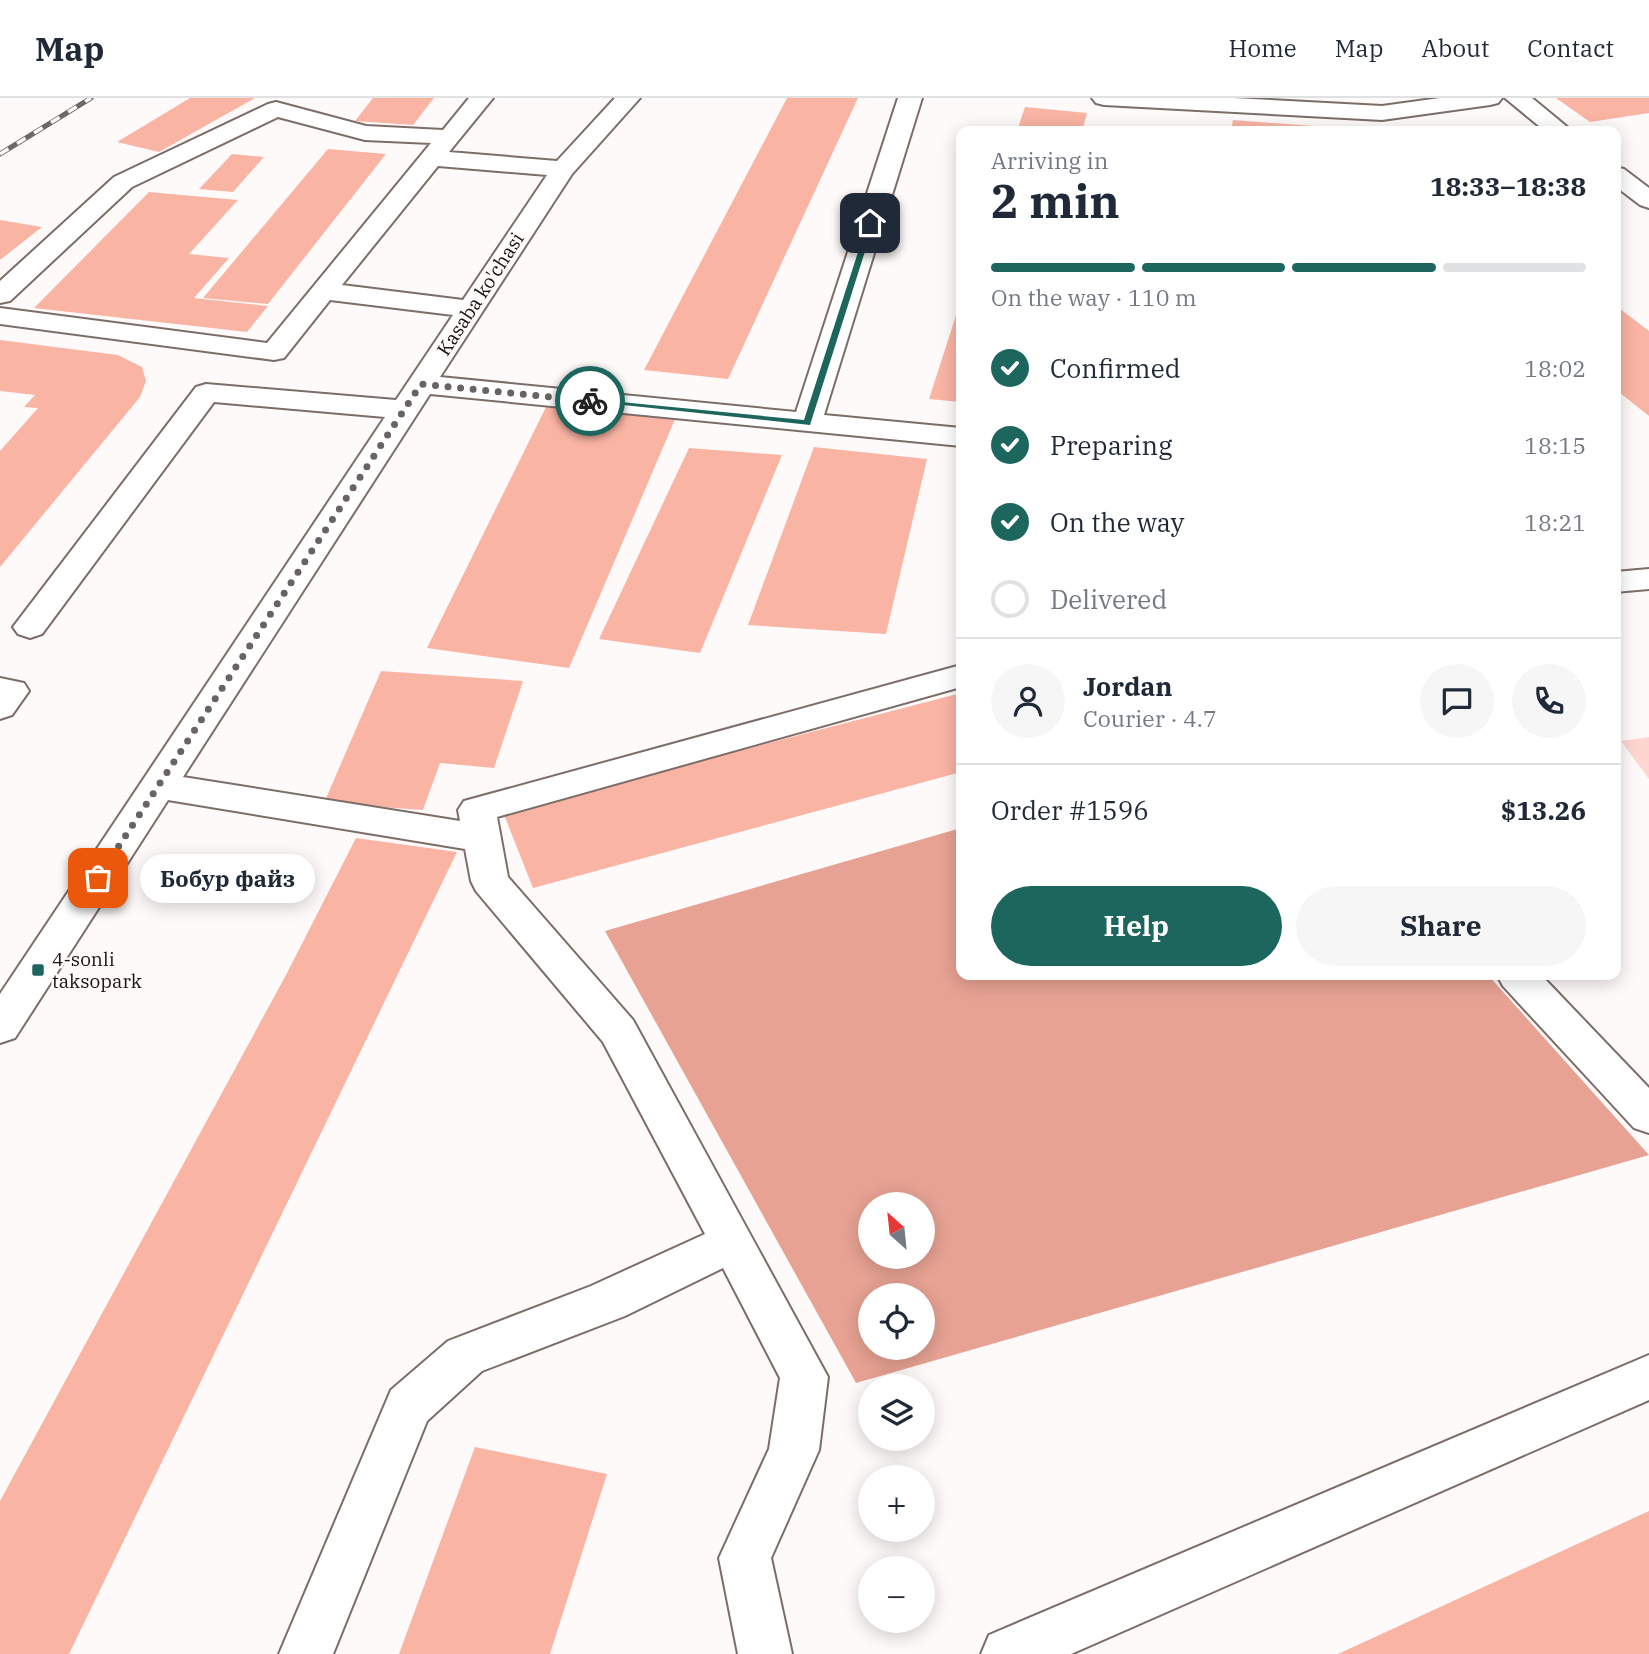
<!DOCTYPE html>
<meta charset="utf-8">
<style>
body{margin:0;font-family:"IBM Plex Serif",serif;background:#f6f6f7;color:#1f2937;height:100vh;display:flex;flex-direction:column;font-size:26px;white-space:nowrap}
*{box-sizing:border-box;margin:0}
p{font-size:23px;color:#747a83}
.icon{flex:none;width:38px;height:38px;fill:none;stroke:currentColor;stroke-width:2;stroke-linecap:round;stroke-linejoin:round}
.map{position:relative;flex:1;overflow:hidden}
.details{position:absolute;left:956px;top:28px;width:665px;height:854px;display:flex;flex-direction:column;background:#fff;border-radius:14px;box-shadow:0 4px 18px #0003}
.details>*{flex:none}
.needle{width:46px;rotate:333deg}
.tools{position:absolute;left:858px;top:1094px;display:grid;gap:14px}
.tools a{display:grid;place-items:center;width:77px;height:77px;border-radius:50%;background:#fff;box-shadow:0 4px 18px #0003;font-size:35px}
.pin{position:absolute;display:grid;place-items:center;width:60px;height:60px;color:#fff;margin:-30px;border-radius:14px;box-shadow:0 4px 10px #0006}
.courier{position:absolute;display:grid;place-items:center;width:70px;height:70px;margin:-35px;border:5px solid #1c665d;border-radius:50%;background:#fff;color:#222;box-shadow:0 2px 9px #0007}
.bubble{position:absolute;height:49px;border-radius:24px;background:#fff;box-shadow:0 4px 18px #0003;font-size:23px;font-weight:700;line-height:49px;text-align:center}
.overview em{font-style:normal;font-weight:700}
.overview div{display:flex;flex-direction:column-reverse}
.overview{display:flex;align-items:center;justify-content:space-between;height:119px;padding:0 35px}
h1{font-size:46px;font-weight:700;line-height:52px}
.bar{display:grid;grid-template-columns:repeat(4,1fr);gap:10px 7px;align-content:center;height:84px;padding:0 35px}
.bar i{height:9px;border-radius:5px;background:#e0e1e3}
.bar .current{background:#1c665d}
.bar p{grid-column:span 4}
.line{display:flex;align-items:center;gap:18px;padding:0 35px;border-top:2px solid #e0e1e3}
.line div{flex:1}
.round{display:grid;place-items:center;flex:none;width:74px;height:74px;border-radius:37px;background:#f6f6f7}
ol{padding:0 35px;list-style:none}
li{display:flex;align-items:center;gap:21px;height:77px}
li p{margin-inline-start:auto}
li .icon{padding:7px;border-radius:50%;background:#1c665d;color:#fff;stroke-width:4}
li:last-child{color:#747a83}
li i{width:38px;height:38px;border:4px solid #e0e1e3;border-radius:50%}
.button{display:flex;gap:14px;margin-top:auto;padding:14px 35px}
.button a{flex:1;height:80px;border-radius:42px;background:#1c665d;color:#fff;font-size:28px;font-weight:700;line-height:80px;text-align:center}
.button a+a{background:#f6f6f7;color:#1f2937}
header{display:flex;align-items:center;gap:42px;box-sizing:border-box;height:98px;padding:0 35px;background:#fff;border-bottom:2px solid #e0e1e3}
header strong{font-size:33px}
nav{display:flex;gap:38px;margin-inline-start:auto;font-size:24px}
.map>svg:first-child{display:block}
.green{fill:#fdd7cf}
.forest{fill:#e7a293;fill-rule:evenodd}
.building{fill:#fab4a4}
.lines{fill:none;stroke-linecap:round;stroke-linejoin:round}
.minor-casing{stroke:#7d6d69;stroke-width:4}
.minor{fill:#fff;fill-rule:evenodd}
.rail-casing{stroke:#6d6866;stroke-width:5}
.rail{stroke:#fefafa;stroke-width:3.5;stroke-dasharray:10;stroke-linecap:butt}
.route{fill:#1c665d}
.done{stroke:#696463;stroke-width:7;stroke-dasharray:0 12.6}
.poi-dot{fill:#1c665d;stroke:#fefafa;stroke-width:2.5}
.labels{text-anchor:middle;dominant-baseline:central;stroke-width:5;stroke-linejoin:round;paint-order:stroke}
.street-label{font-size:19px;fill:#191311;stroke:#fefafa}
.poi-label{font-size:19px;fill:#191311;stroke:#fefafa;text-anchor:start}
</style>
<header>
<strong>Map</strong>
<nav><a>Home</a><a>Map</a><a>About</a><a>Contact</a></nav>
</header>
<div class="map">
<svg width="1649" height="1556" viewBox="0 0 1649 1556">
<rect width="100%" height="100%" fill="#fefafa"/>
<!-- green -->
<path class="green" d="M 1649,639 L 1649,681 L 1621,643 Z"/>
<!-- forest -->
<path class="forest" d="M 961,730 L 961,877 L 1488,877 L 1649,1057 L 856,1285 L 605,833 ZM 870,1106 L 922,1106 L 922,1158 L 870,1158 ZM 870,1197 L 922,1197 L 922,1250 L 870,1250 Z"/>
<!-- building -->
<g class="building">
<path d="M 190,0 L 255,0 L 159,54 L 117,44 Z"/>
<path d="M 373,0 L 434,0 L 413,27 L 355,23 Z"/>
<path d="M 787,0 L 858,0 L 728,281 L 644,272 Z"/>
<path d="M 1556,0 L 1649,0 L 1649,15 L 1590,24 Z"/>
<path d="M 1025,9 L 1087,15 L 1082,33 L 1017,33 Z"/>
<path d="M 1233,22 L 1314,28 L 1313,33 L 1231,33 Z"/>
<path d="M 328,51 L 386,56 L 268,206 L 203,200 Z"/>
<path d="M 232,56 L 264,59 L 233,94 L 199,91 Z"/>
<path d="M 149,94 L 238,102 L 189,156 L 229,160 L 194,200 L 268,208 L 247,234 L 34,210 Z"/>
<path d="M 0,122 L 42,129 L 0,162 Z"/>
<path d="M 960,205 L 961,304 L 929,301 Z"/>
<path d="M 1615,207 L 1649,233 L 1649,318 L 1615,291 Z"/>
<path d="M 0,242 L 118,257 L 142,269 L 146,283 L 140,299 L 0,469 L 0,353 L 38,310 L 24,309 L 35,297 L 0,293 Z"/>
<path d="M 547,307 L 676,319 L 569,570 L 427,550 Z"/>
<path d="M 814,349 L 927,361 L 886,536 L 748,527 Z"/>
<path d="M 689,350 L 782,357 L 700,555 L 599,541 Z"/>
<path d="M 381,573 L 523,583 L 494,670 L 440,665 L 423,712 L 324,705 Z"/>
<path d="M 961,595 L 961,674 L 533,790 L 503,714 Z"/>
<path d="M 356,740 L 457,754 L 69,1556 L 0,1556 L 0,1403 L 286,877 Z"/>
<path d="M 475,1349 L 607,1376 L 550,1556 L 399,1556 Z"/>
<path d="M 1649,1413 L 1649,1556 L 1338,1556 Z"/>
</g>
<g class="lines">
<defs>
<g id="minor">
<path d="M 469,0 L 493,0 L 449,54 L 557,63 L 615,0 L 640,0 L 572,76 L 440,279 L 796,314 L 898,0 L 922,0 L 824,317 L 961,330 L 961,348 L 430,296 L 183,679 L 460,723 L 458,712 L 464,703 L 961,567 L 961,589 L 497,719 L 508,779 L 633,922 L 828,1279 L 819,1352 L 771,1460 L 792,1556 L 738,1556 L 719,1460 L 769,1351 L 780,1280 L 723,1170 L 625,1218 L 482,1273 L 427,1323 L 333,1556 L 279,1556 L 391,1292 L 448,1243 L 591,1188 L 705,1136 L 603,944 L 476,793 L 471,783 L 465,751 L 168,702 L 15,940 L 0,945 L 0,896 L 385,319 L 214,304 L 42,536 L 30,540 L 18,536 L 13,529 L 196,289 L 206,286 L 396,302 L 453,217 L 330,202 L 284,260 L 274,262 L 0,226 L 0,210 L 267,245 L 431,45 L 365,42 L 278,19 L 132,89 L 10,203 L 0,205 L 0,183 L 114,79 L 268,6 L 276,4 L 366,28 L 443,32 ZM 438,68 L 547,77 L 463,202 L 342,187 Z"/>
<path d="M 1092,0 L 1233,0 L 1382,8 L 1440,0 L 1502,0 L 1498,5 L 1490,7 L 1382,22 L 1104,7 L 1096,5 Z"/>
<path d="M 1505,0 L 1532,0 L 1572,33 L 1545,33 Z"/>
<path d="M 1615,69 L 1624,71 L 1649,90 L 1649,110 L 1640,107 L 1615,88 Z"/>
<path d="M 1649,471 L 1649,491 L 1615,494 L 1615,474 Z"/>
<path d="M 0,580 L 24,585 L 29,593 L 12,617 L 0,621 Z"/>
<path d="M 1497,877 L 1541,877 L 1649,990 L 1649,1035 L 1634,1030 L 1503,888 Z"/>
<path d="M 1649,1257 L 1649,1302 L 1071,1556 L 981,1556 L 989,1537 Z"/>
</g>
</defs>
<!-- minor casing -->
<use href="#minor" class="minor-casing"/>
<!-- minor -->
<use href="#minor" class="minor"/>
<defs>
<path id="rail" d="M 0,56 L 91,0"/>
</defs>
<!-- rail casing -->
<use href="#rail" class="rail-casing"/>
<!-- rail -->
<use href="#rail" class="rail"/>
</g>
<!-- route -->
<path class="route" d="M 868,123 L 874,125 L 810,327 L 586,303 L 590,301 L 804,322 Z"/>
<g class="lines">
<!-- done -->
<path class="done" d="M 98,780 L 421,286 L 590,303"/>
</g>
<!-- markers -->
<rect class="poi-dot" x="31" y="865" width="14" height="14" rx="3.5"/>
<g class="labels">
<!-- street labels -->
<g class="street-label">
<text transform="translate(480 196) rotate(-57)">Kasaba ko'chasi</text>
</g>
<!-- poi labels -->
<g class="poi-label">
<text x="52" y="861">4-sonli<tspan x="52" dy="22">taksopark</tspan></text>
</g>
</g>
</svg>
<div class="tools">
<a><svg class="needle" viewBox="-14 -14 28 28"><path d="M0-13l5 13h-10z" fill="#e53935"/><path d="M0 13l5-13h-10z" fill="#747a83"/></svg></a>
<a><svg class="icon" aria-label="locate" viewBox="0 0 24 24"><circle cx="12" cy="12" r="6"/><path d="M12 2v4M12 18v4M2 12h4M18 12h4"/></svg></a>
<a><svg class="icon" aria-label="layers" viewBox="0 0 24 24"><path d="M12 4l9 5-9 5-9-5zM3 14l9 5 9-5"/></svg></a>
<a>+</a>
<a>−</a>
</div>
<div class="pin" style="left:98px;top:780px;background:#ea580c"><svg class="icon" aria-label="bag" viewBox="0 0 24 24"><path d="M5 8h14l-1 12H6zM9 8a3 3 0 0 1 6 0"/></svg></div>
<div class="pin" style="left:870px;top:125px;background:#1f2937"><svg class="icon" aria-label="home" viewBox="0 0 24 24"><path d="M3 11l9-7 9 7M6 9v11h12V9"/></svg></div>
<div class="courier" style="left:590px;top:303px"><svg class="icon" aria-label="bike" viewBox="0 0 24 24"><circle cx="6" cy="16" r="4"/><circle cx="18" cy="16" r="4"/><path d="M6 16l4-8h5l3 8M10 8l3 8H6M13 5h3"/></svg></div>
<div class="bubble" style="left:140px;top:756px;width:175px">Бобур файз</div>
<section class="details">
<div class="overview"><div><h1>2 min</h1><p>Arriving in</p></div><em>18:33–18:38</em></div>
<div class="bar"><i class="current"></i><i class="current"></i><i class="current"></i><i></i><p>On the way · 110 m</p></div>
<ol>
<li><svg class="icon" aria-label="check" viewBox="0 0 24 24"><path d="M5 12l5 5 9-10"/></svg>Confirmed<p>18:02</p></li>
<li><svg class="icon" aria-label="check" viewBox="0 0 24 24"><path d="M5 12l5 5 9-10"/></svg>Preparing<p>18:15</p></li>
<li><svg class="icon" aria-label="check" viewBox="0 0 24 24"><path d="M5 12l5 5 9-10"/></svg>On the way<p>18:21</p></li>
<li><i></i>Delivered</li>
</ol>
<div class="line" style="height:126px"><a class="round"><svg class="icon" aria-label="person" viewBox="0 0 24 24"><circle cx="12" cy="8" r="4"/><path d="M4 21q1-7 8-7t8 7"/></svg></a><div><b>Jordan</b><p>Courier · 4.7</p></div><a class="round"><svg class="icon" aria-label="chat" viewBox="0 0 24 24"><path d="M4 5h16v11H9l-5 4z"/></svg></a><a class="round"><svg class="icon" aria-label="phone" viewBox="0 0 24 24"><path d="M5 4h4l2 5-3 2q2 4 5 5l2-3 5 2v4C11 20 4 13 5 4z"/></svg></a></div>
<div class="line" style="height:91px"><div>Order #1596</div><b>$13.26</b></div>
<div class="button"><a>Help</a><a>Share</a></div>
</section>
</div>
